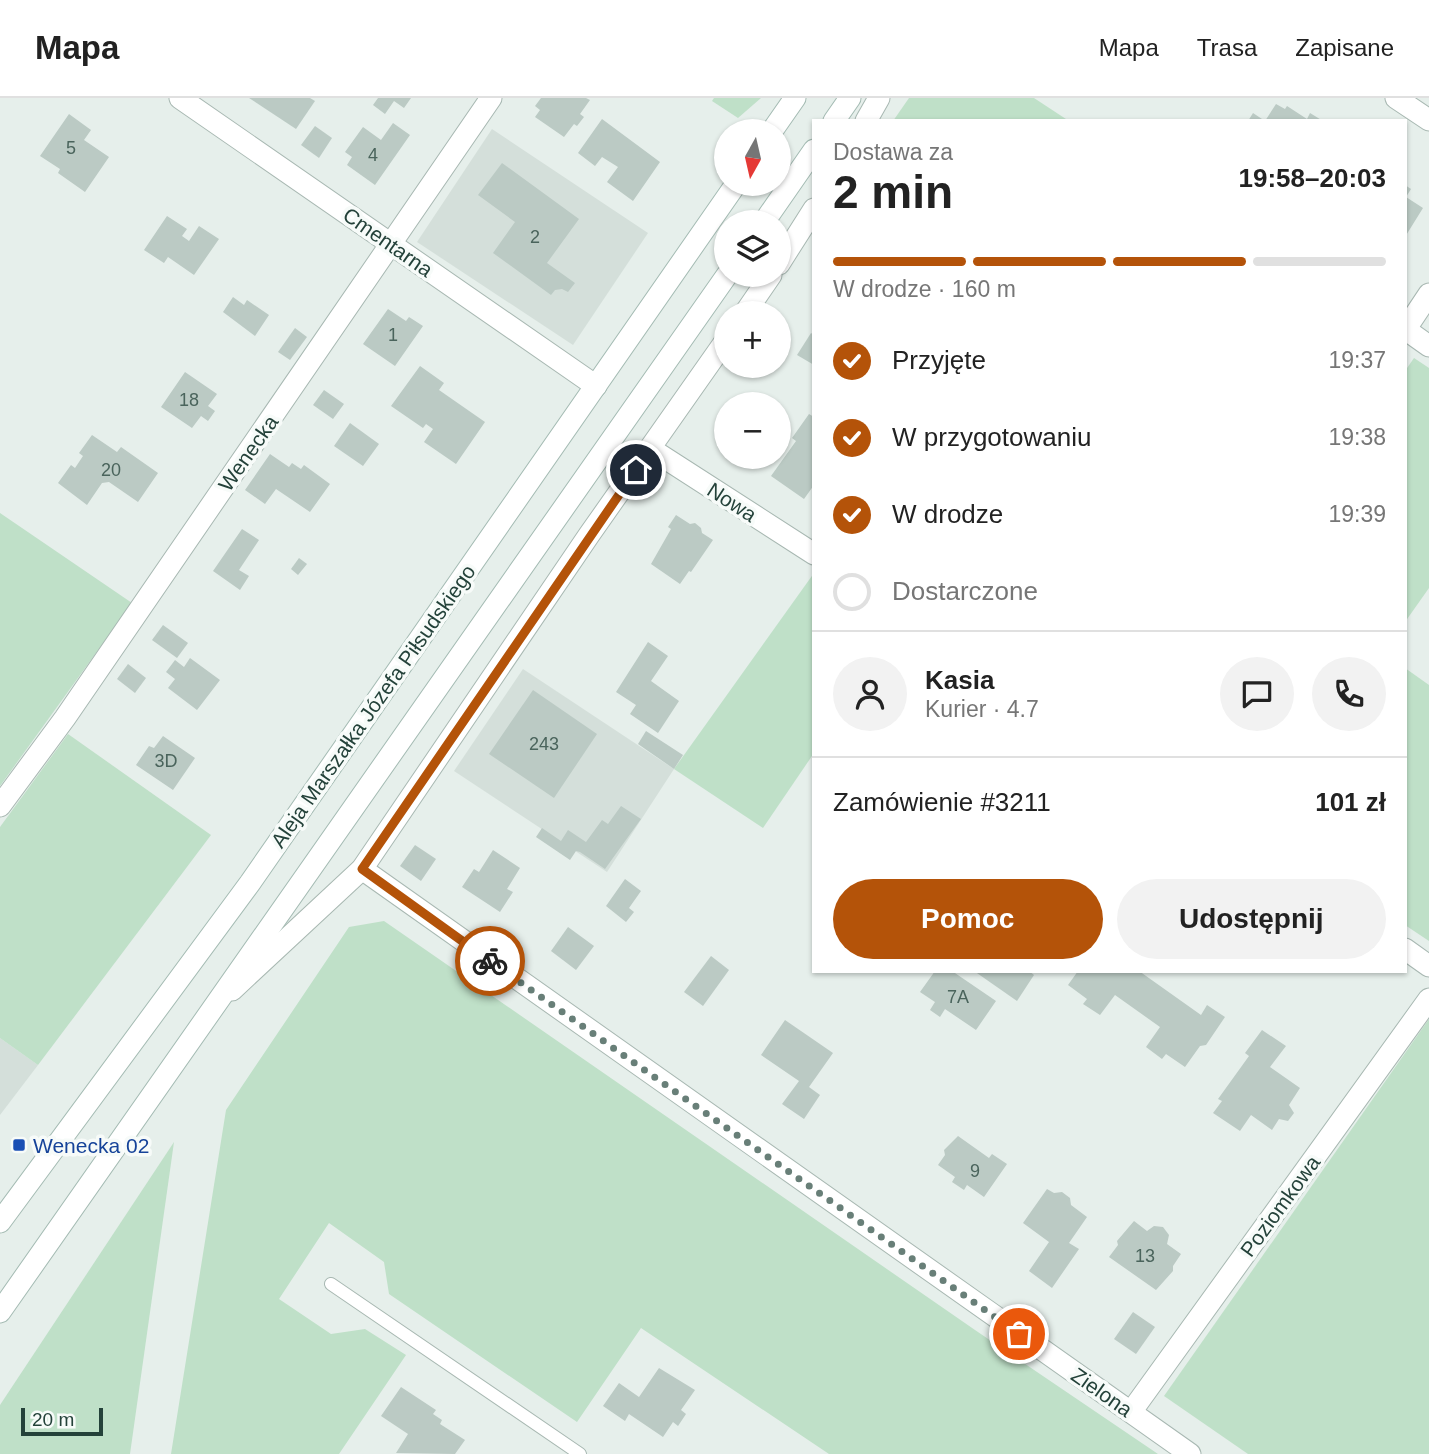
<!DOCTYPE html>
<html lang="pl">
<meta charset="utf-8">
<style>
body{margin:0;font-family:Arial,sans-serif;background:#f2f2f2;color:#222;height:100vh;display:flex;flex-direction:column;font-size:26px;white-space:nowrap}
*{box-sizing:border-box;margin:0}
p{font-size:23px;color:#767676}
.icon{flex:none;width:38px;height:38px;fill:none;stroke:currentColor;stroke-width:2;stroke-linecap:round;stroke-linejoin:round}
.map{position:relative;flex:1;overflow:hidden}
.drawer{position:absolute;left:812px;top:21px;width:595px;height:854px;display:flex;flex-direction:column;background:#fff;border-radius:0px;box-shadow:0 2px 5px #0004}
.drawer>*{flex:none}
.needle{width:46px;rotate:188deg}
.controls{position:absolute;left:714px;top:21px;display:grid;gap:14px}
.controls a{display:grid;place-items:center;width:77px;height:77px;border-radius:50%;background:#fff;box-shadow:0 2px 5px #0004;font-size:35px}
.scale{position:absolute;left:21px;bottom:18px;width:82px;box-sizing:border-box;padding-left:7px;border:4px solid #24423a;border-top:0;font-size:19px;line-height:24px;white-space:nowrap;color:#24423a;-webkit-text-stroke:5px #f7fbf9;paint-order:stroke}
.pin{position:absolute;display:grid;place-items:center;width:60px;height:60px;color:#fff;margin:-30px;border:4px solid #fff;border-radius:50%;box-shadow:0 2px 7px #0007}
.courier{position:absolute;display:grid;place-items:center;width:70px;height:70px;margin:-35px;border:5px solid #b45309;border-radius:50%;background:#fff;color:#222;box-shadow:0 2px 9px #0007}
.summary em{font-style:normal;font-weight:800}
.summary div{display:flex;flex-direction:column-reverse}
.summary{display:flex;align-items:center;justify-content:space-between;height:119px;padding:0 21px}
h1{font-size:46px;font-weight:800;line-height:52px}
.bar{display:grid;grid-template-columns:repeat(4,1fr);gap:10px 7px;align-content:center;height:84px;padding:0 21px}
.bar i{height:9px;border-radius:5px;background:#e0e0e0}
.bar .active{background:#b45309}
.bar p{grid-column:span 4}
.line{display:flex;align-items:center;gap:18px;padding:0 21px;border-top:2px solid #e0e0e0}
.line div{flex:1}
.round{display:grid;place-items:center;flex:none;width:74px;height:74px;border-radius:37px;background:#f2f2f2}
ol{padding:0 21px;list-style:none}
li{display:flex;align-items:center;gap:21px;height:77px}
li p{margin-inline-start:auto}
li .icon{padding:7px;border-radius:50%;background:#b45309;color:#fff;stroke-width:4}
li:last-child{color:#767676}
li i{width:38px;height:38px;border:4px solid #e0e0e0;border-radius:50%}
.button{display:flex;gap:14px;margin-top:auto;padding:14px 21px}
.button a{flex:1;height:80px;border-radius:42px;background:#b45309;color:#fff;font-size:28px;font-weight:800;line-height:80px;text-align:center}
.button a+a{background:#f2f2f2;color:#222}
header{display:flex;align-items:center;gap:42px;box-sizing:border-box;height:98px;padding:0 35px;background:#fff;border-bottom:2px solid #e0e0e0}
header strong{font-size:33px}
nav{display:flex;gap:38px;margin-inline-start:auto;font-size:24px}
.map>svg:first-child{display:block}
.built{fill:#d4dfda}
.green{fill:#bfe0c8}
.building{fill:#bbcac4}
.lines{fill:none;stroke-linecap:round;stroke-linejoin:round}
.service-casing{stroke:#a8b8b2;stroke-width:14}
.minor-casing{stroke:#a8b8b2;stroke-width:23}
.secondary-casing{stroke:#a4bbb3;stroke-width:23}
.service{stroke:#fff;stroke-width:12}
.minor{stroke:#fff;stroke-width:21}
.secondary{stroke:#fff;stroke-width:21}
.done{stroke:#687f78;stroke-width:7;stroke-dasharray:0 12.6}
.route{stroke:#b45309;stroke-width:9}
.transit-dot{fill:#1a4fb4;stroke:#f7fbf9;stroke-width:2.5}
.labels{text-anchor:middle;dominant-baseline:central;stroke-width:7;stroke-linejoin:round;paint-order:stroke}
.number-label{font-size:18px;fill:#4a645c}
.street-label{font-size:21px;fill:#24423a;stroke:#f7fbf9}
.transit-label{font-size:21px;fill:#164399;stroke:#f7fbf9;text-anchor:start}
</style>
<header>
<strong>Mapa</strong>
<nav><a>Mapa</a><a>Trasa</a><a>Zapisane</a></nav>
</header>
<div class="map">
<svg width="1429" height="1356" viewBox="0 0 1429 1356">
<rect width="100%" height="100%" fill="#e6efeb"/>
<!-- built -->
<g class="built">
<path d="M 492,31 L 648,135 L 573,247 L 417,144 Z"/>
<path d="M 523,571 L 674,671 L 607,774 L 454,673 Z"/>
<path d="M 0,940 L 38,967 L 0,1017 Z"/>
</g>
<!-- green -->
<g class="green">
<path d="M 714,0 L 761,0 L 738,20 L 712,3 Z"/>
<path d="M 909,0 L 1034,0 L 1069,23 L 893,23 Z"/>
<path d="M 1414,260 L 1429,270 L 1429,490 L 1405,524 L 1405,273 Z"/>
<path d="M 0,415 L 132,505 L 0,688 Z"/>
<path d="M 814,475 L 814,655 L 763,730 L 674,671 Z"/>
<path d="M 1405,570 L 1429,587 L 1429,843 L 1405,827 Z"/>
<path d="M 68,636 L 211,737 L 38,967 L 0,940 L 0,729 Z"/>
<path d="M 384,823 L 975,1232 L 1158,1356 L 829,1356 L 641,1230 L 577,1324 L 389,1196 L 384,1164 L 329,1125 L 279,1201 L 331,1236 L 365,1231 L 406,1257 L 339,1356 L 171,1356 L 226,1012 L 349,829 Z"/>
<path d="M 1429,921 L 1429,1356 L 1248,1356 L 1164,1298 Z"/>
<path d="M 174,1044 L 130,1356 L 0,1356 L 0,1307 Z"/>
</g>
<!-- building -->
<g class="building">
<path d="M 249,0 L 310,0 L 315,3 L 296,31 Z"/>
<path d="M 378,0 L 411,0 L 404,10 L 394,3 L 385,16 L 373,7 Z"/>
<path d="M 541,0 L 586,0 L 590,2 L 580,16 L 584,19 L 577,28 L 574,26 L 564,39 L 535,19 L 540,12 L 535,8 Z"/>
<path d="M 1276,6 L 1285,11 L 1287,8 L 1307,21 L 1310,15 L 1323,23 L 1248,23 L 1253,15 L 1265,23 Z"/>
<path d="M 69,16 L 91,32 L 84,42 L 109,59 L 85,94 L 58,75 L 60,71 L 40,58 Z"/>
<path d="M 602,21 L 660,64 L 633,103 L 607,84 L 618,69 L 602,59 L 595,68 L 578,55 Z"/>
<path d="M 393,25 L 410,37 L 375,87 L 347,67 L 352,59 L 345,54 L 363,29 L 381,42 Z"/>
<path d="M 315,28 L 332,40 L 319,60 L 301,47 Z"/>
<path d="M 502,65 L 579,121 L 547,165 L 575,185 L 568,194 L 562,191 L 555,192 L 551,197 L 493,155 L 515,124 L 478,97 Z"/>
<path d="M 1405,87 L 1411,91 L 1406,99 L 1423,110 L 1405,139 Z"/>
<path d="M 167,118 L 187,131 L 182,138 L 189,143 L 199,128 L 219,141 L 194,177 L 168,159 L 164,165 L 144,152 Z"/>
<path d="M 233,199 L 244,207 L 247,202 L 269,217 L 255,238 L 223,214 Z"/>
<path d="M 388,211 L 406,223 L 409,219 L 423,228 L 395,268 L 363,246 Z"/>
<path d="M 295,230 L 307,239 L 290,262 L 278,254 Z"/>
<path d="M 811,235 L 814,237 L 814,267 L 797,257 Z"/>
<path d="M 420,268 L 444,285 L 439,292 L 485,324 L 456,366 L 424,344 L 433,331 L 426,326 L 423,330 L 391,308 Z"/>
<path d="M 185,274 L 217,296 L 208,308 L 215,313 L 208,323 L 201,318 L 192,330 L 161,309 Z"/>
<path d="M 324,292 L 344,306 L 333,321 L 313,307 Z"/>
<path d="M 809,316 L 814,319 L 814,387 L 804,401 L 771,378 L 796,343 L 792,340 Z"/>
<path d="M 350,325 L 379,346 L 363,368 L 334,348 Z"/>
<path d="M 92,337 L 117,354 L 121,349 L 158,375 L 138,404 L 109,384 L 102,385 L 87,407 L 58,385 L 71,367 L 75,370 L 83,358 L 79,355 Z"/>
<path d="M 270,356 L 289,369 L 292,365 L 301,371 L 304,367 L 330,386 L 310,414 L 276,391 L 265,406 L 245,392 Z"/>
<path d="M 676,417 L 690,426 L 695,425 L 701,430 L 702,435 L 713,442 L 691,474 L 689,473 L 680,486 L 651,466 L 671,431 L 668,429 Z"/>
<path d="M 242,431 L 259,442 L 239,472 L 249,478 L 240,492 L 213,473 Z"/>
<path d="M 299,460 L 307,466 L 298,477 L 291,471 Z"/>
<path d="M 163,527 L 188,545 L 177,560 L 152,542 Z"/>
<path d="M 648,544 L 668,558 L 651,583 L 679,603 L 658,635 L 630,616 L 636,607 L 616,594 Z"/>
<path d="M 190,560 L 220,582 L 197,612 L 168,590 L 175,581 L 166,574 L 175,562 L 184,569 Z"/>
<path d="M 128,566 L 146,580 L 135,595 L 117,581 Z"/>
<path d="M 533,592 L 597,636 L 554,700 L 489,656 Z"/>
<path d="M 646,633 L 683,657 L 674,671 L 638,646 Z"/>
<path d="M 163,638 L 195,660 L 173,692 L 136,667 L 149,648 L 154,650 Z"/>
<path d="M 621,708 L 641,721 L 605,771 L 580,754 L 576,753 L 570,762 L 536,739 L 542,730 L 561,743 L 568,732 L 586,744 L 602,722 L 608,726 Z"/>
<path d="M 415,747 L 436,761 L 421,783 L 400,768 Z"/>
<path d="M 493,752 L 520,770 L 507,791 L 513,794 L 500,814 L 462,789 L 474,771 L 479,774 Z"/>
<path d="M 625,781 L 641,793 L 629,810 L 634,814 L 626,824 L 606,808 Z"/>
<path d="M 568,829 L 594,848 L 576,872 L 551,853 Z"/>
<path d="M 711,858 L 729,872 L 703,908 L 684,894 Z"/>
<path d="M 935,873 L 952,873 L 996,903 L 976,932 L 945,911 L 940,919 L 930,912 L 935,904 L 920,894 Z"/>
<path d="M 974,873 L 1029,873 L 1034,877 L 1017,903 Z"/>
<path d="M 1078,873 L 1139,873 L 1201,917 L 1207,907 L 1225,919 L 1206,947 L 1200,948 L 1185,969 L 1166,956 L 1162,961 L 1146,949 L 1160,929 L 1115,897 L 1100,917 L 1083,906 L 1087,901 L 1068,887 Z"/>
<path d="M 785,922 L 833,955 L 809,989 L 820,997 L 804,1021 L 782,1006 L 799,983 L 761,957 Z"/>
<path d="M 1262,932 L 1286,948 L 1270,969 L 1300,990 L 1289,1007 L 1294,1015 L 1288,1023 L 1279,1021 L 1272,1032 L 1251,1017 L 1240,1033 L 1213,1015 L 1222,1003 L 1218,1001 L 1249,958 L 1245,955 Z"/>
<path d="M 958,1038 L 989,1060 L 992,1056 L 1007,1066 L 984,1099 L 967,1087 L 964,1092 L 952,1084 L 955,1079 L 938,1067 L 945,1057 L 944,1052 Z"/>
<path d="M 1047,1091 L 1054,1095 L 1062,1094 L 1070,1100 L 1071,1107 L 1087,1119 L 1069,1145 L 1079,1151 L 1052,1190 L 1029,1173 L 1049,1144 L 1023,1125 Z"/>
<path d="M 1134,1123 L 1147,1133 L 1154,1128 L 1163,1129 L 1169,1137 L 1167,1146 L 1181,1156 L 1173,1168 L 1173,1173 L 1156,1192 L 1109,1159 L 1118,1147 L 1117,1143 Z"/>
<path d="M 1133,1214 L 1155,1229 L 1136,1256 L 1114,1241 Z"/>
<path d="M 659,1270 L 695,1292 L 681,1312 L 686,1316 L 678,1328 L 673,1324 L 663,1339 L 629,1316 L 625,1323 L 603,1308 L 619,1285 L 639,1299 Z"/>
<path d="M 401,1289 L 436,1312 L 433,1316 L 442,1322 L 440,1326 L 465,1342 L 455,1356 L 396,1355 L 408,1336 L 381,1318 Z"/>
</g>
<g class="lines">
<defs>
<path id="service" d="M 331,1186 L 580,1356"/>
<g id="minor">
<path d="M 180,0 L 596,288"/>
<path d="M 1396,0 L 1429,22"/>
<path d="M 866,23 L 879,0"/>
<path d="M 779,166 L 814,111"/>
<path d="M 745,215 L 771,177"/>
<path d="M 1405,231 L 1429,248"/>
<path d="M 1405,232 L 1429,196"/>
<path d="M 651,351 L 814,456"/>
<path d="M 0,708 L 65,620 L 491,0"/>
<path d="M 362,771 L 1190,1356"/>
<path d="M 1405,851 L 1429,868"/>
<path d="M 232,892 L 362,771 L 589,437 L 726,242"/>
<path d="M 1131,1314 L 1429,901"/>
</g>
<g id="secondary">
<path d="M 834,23 L 850,0"/>
<path d="M 772,33 L 795,0"/>
<path d="M 764,124 L 814,52"/>
<path d="M 0,1124 L 250,785 L 736,86"/>
<path d="M 0,1214 L 727,177"/>
</g>
</defs>
<!-- service casing -->
<use href="#service" class="service-casing"/>
<!-- minor casing -->
<use href="#minor" class="minor-casing"/>
<!-- secondary casing -->
<use href="#secondary" class="secondary-casing"/>
<!-- service -->
<use href="#service" class="service"/>
<!-- minor -->
<use href="#minor" class="minor"/>
<!-- secondary -->
<use href="#secondary" class="secondary"/>
</g>
<g class="lines">
<!-- done -->
<path class="done" d="M 490,863 L 1019,1236"/>
<!-- route -->
<path class="route" d="M 490,863 L 362,771 L 636,372"/>
</g>
<!-- markers -->
<rect class="transit-dot" x="12" y="1040" width="14" height="14" rx="3.5"/>
<g class="labels">
<!-- number labels -->
<g class="number-label">
<text x="71" y="50">5</text>
<text x="373" y="57">4</text>
<text x="535" y="139">2</text>
<text x="393" y="237">1</text>
<text x="189" y="302">18</text>
<text x="111" y="372">20</text>
<text x="544" y="646">243</text>
<text x="166" y="663">3D</text>
<text x="958" y="899">7A</text>
<text x="975" y="1073">9</text>
<text x="1145" y="1158">13</text>
</g>
<!-- street labels -->
<g class="street-label">
<text transform="translate(388 144) rotate(35)">Cmentarna</text>
<text transform="translate(248 355) rotate(-55)">Wenecka</text>
<text transform="translate(732 404) rotate(33)">Nowa</text>
<text transform="translate(373 608) rotate(-55)">Aleja Marszałka Józefa Piłsudskiego</text>
<text transform="translate(1280 1108) rotate(-54)">Poziomkowa</text>
<text transform="translate(1102 1294) rotate(35)">Zielona</text>
</g>
<!-- transit labels -->
<g class="transit-label">
<text x="33" y="1047">Wenecka 02</text>
</g>
</g>
</svg>
<div class="controls">
<a><svg class="needle" viewBox="-14 -14 28 28"><path d="M0-13l5 13h-10z" fill="#e53935"/><path d="M0 13l5-13h-10z" fill="#767676"/></svg></a>
<a><svg class="icon" aria-label="layers" viewBox="0 0 24 24"><path d="M12 4l9 5-9 5-9-5zM3 14l9 5 9-5"/></svg></a>
<a>+</a>
<a>−</a>
</div>
<div class="scale">20 m</div>
<div class="pin" style="left:1019px;top:1236px;background:#ea580c"><svg class="icon" aria-label="bag" viewBox="0 0 24 24"><path d="M5 8h14l-1 12H6zM9 8a3 3 0 0 1 6 0"/></svg></div>
<div class="pin" style="left:636px;top:372px;background:#1f2937"><svg class="icon" aria-label="home" viewBox="0 0 24 24"><path d="M3 11l9-7 9 7M6 9v11h12V9"/></svg></div>
<div class="courier" style="left:490px;top:863px"><svg class="icon" aria-label="bike" viewBox="0 0 24 24"><circle cx="6" cy="16" r="4"/><circle cx="18" cy="16" r="4"/><path d="M6 16l4-8h5l3 8M10 8l3 8H6M13 5h3"/></svg></div>
<section class="drawer">
<div class="summary"><div><h1>2 min</h1><p>Dostawa za</p></div><em>19:58–20:03</em></div>
<div class="bar"><i class="active"></i><i class="active"></i><i class="active"></i><i></i><p>W drodze · 160 m</p></div>
<ol>
<li><svg class="icon" aria-label="check" viewBox="0 0 24 24"><path d="M5 12l5 5 9-10"/></svg>Przyjęte<p>19:37</p></li>
<li><svg class="icon" aria-label="check" viewBox="0 0 24 24"><path d="M5 12l5 5 9-10"/></svg>W przygotowaniu<p>19:38</p></li>
<li><svg class="icon" aria-label="check" viewBox="0 0 24 24"><path d="M5 12l5 5 9-10"/></svg>W drodze<p>19:39</p></li>
<li><i></i>Dostarczone</li>
</ol>
<div class="line" style="height:126px"><a class="round"><svg class="icon" aria-label="person" viewBox="0 0 24 24"><circle cx="12" cy="8" r="4"/><path d="M4 21q1-7 8-7t8 7"/></svg></a><div><b>Kasia</b><p>Kurier · 4.7</p></div><a class="round"><svg class="icon" aria-label="chat" viewBox="0 0 24 24"><path d="M4 5h16v11H9l-5 4z"/></svg></a><a class="round"><svg class="icon" aria-label="phone" viewBox="0 0 24 24"><path d="M5 4h4l2 5-3 2q2 4 5 5l2-3 5 2v4C11 20 4 13 5 4z"/></svg></a></div>
<div class="line" style="height:91px"><div>Zamówienie #3211</div><b>101 zł</b></div>
<div class="button"><a>Pomoc</a><a>Udostępnij</a></div>
</section>
</div>
